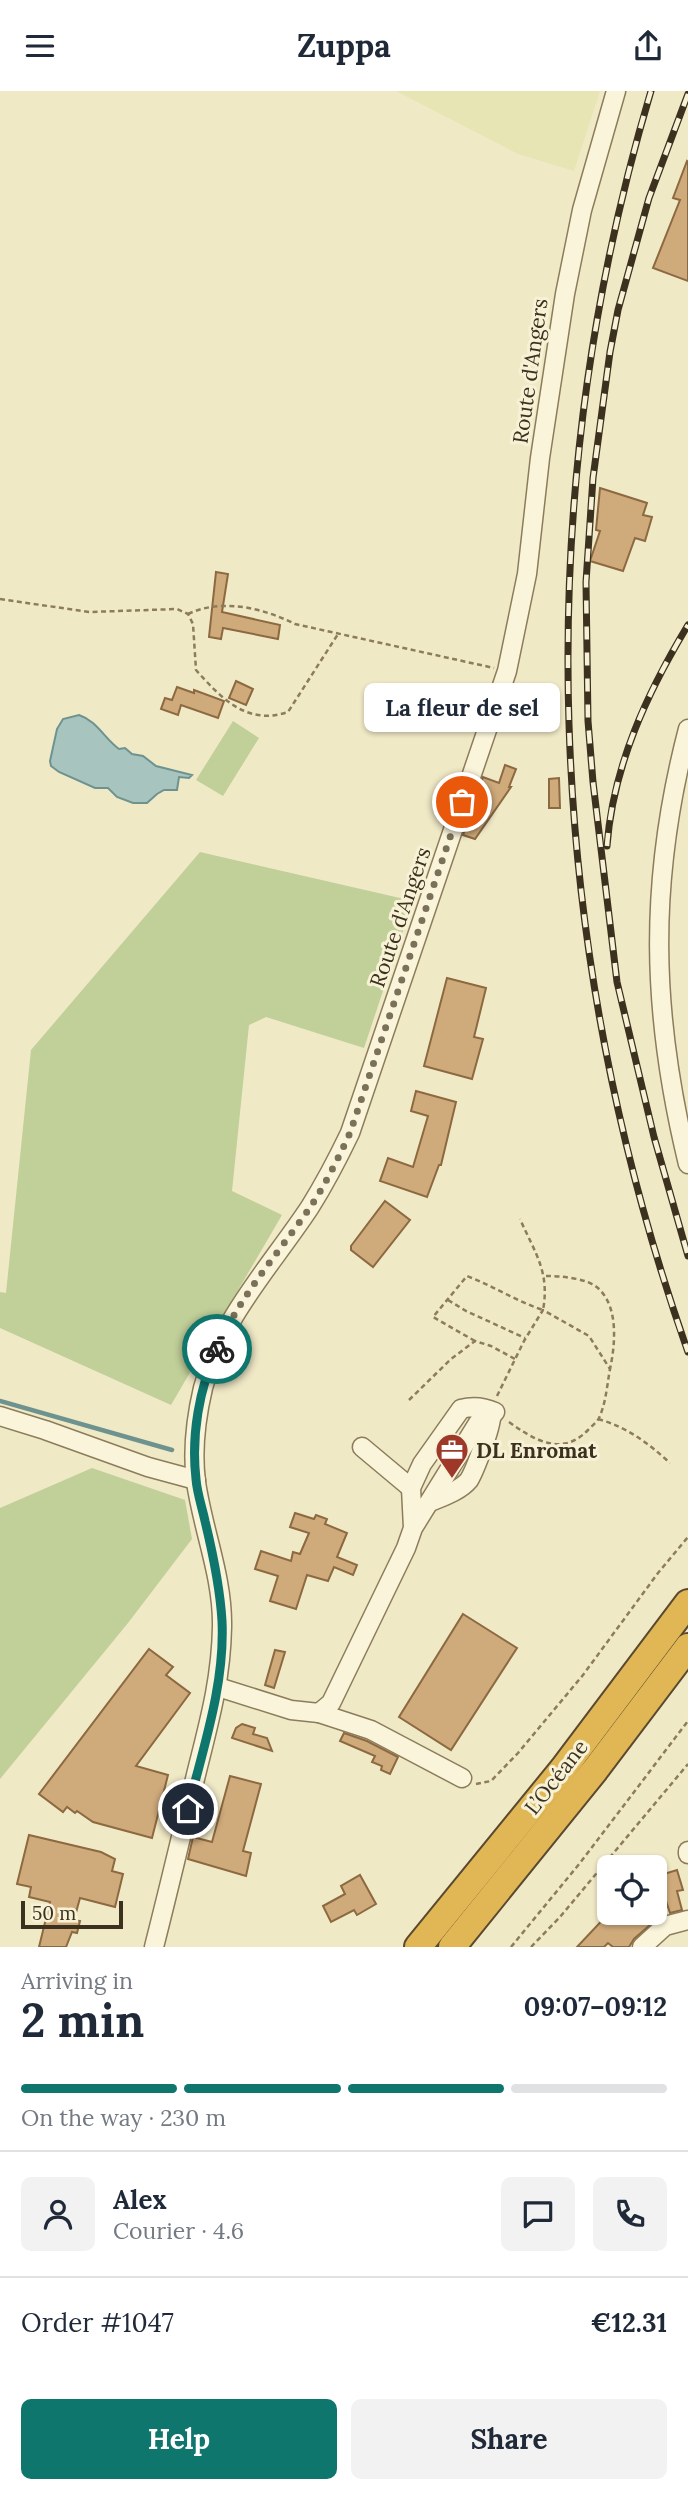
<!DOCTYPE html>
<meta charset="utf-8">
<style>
body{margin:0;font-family:Lora,serif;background:#f2f2f3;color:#1f2937;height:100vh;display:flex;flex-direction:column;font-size:26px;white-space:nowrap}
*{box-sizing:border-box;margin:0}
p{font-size:23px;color:#747a83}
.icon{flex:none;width:38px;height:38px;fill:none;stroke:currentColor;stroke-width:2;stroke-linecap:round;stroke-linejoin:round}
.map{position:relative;height:1856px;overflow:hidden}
.drawer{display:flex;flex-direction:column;background:#fff;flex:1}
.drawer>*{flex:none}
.fabs{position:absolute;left:597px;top:1764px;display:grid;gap:14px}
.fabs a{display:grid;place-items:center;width:70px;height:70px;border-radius:10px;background:#fff;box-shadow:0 2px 5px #0004;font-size:35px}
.scale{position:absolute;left:21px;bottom:18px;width:102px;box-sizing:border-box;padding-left:7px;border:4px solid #3c311f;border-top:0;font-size:19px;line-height:24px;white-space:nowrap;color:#3c311f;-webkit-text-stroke:5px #f7f2d6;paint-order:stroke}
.pin{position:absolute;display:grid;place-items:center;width:60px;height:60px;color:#fff;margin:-30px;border:4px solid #fff;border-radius:50%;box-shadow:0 2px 7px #0007}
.courier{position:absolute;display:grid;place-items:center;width:70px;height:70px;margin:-35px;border:5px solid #0f766e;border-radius:50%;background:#fff;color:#222;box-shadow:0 2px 9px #0007}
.bubble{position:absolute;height:49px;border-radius:10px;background:#fff;box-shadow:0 2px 5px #0004;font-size:23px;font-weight:700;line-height:49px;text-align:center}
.overview em{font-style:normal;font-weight:700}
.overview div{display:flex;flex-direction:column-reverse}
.overview{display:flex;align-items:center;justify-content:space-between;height:119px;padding:0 21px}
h1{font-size:46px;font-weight:700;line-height:52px}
.bar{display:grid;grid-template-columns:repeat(4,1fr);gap:10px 7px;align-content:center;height:84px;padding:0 21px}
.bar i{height:9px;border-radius:5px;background:#e0e1e3}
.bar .on{background:#0f766e}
.bar p{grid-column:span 4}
.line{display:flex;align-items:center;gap:18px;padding:0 21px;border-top:2px solid #e0e1e3}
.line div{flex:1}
.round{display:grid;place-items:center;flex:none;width:74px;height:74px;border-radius:10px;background:#f2f2f3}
.button{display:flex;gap:14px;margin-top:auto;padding:14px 21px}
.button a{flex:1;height:80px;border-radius:10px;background:#0f766e;color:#fff;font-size:28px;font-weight:700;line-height:80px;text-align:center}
.button a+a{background:#f2f2f3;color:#1f2937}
header{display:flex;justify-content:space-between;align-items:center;height:91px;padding:0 21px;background:#fff;font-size:32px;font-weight:700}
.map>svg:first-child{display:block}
.farmland{fill:#e6e5b3}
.green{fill:#c1cf99}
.water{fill:#a8c4bf;stroke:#6e938f;stroke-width:2}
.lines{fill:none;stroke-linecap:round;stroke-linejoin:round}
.stream{stroke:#6e938f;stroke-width:4.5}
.building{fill:#cfaa7b;stroke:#8c6940;stroke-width:2}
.minor-casing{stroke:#8c7c5b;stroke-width:21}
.highway-casing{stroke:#5a492f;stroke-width:30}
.path{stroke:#8c7c5b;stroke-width:2.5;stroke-dasharray:5 3.5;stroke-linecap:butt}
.minor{stroke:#faf5da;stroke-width:18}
.highway{stroke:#e1b755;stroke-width:26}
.rail-casing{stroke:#3c311f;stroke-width:7}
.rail{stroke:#f7f2d6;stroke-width:4.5;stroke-dasharray:13;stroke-linecap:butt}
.done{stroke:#7b7159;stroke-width:7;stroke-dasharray:0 12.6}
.route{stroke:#0f766e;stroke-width:9}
.labels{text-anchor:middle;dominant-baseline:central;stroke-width:6;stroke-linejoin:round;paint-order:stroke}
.street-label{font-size:21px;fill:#3c311f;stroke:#f7f2d6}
.poi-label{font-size:21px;font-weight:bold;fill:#3c311f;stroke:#f7f2d6;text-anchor:start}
</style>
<header><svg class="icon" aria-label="menu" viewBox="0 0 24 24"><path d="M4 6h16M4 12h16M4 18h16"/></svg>Zuppa<svg class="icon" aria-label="share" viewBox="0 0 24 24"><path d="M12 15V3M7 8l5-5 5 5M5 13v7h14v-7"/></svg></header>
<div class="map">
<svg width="688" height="1856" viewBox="0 0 688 1856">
<rect width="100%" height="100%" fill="#f0e9c6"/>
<!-- farmland -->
<path class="farmland" d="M 396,0 L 600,0 L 574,80 L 518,63 Z"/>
<!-- green -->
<g class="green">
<path d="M 233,630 L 259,647 L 223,705 L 196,689 Z"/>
<path d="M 200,761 L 413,810 L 364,957 L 266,926 L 249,934 L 232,1100 L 282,1124 L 171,1314 L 0,1237 L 0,1201 L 6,1202 L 31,959 Z"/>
<path d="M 92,1377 L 185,1409 L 192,1448 L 128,1532 L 0,1688 L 0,1417 Z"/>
</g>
<!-- water -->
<path class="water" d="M 79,624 C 97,630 104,647 119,658 L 125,657 L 132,663 L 143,665 L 156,675 L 192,684 L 189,687 L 179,686 L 177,699 L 164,699 L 157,703 L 147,712 L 133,712 L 117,706 L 108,697 L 95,697 L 59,681 L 51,675 L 50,670 L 57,638 L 63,628 Z"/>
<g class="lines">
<!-- stream -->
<path class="stream" d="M 0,1310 L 172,1359"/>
</g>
<!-- building -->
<g class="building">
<path d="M 687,70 L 688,71 L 688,190 L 653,177 L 680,109 L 673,107 Z"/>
<path d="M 600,397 L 647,412 L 643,424 L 652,426 L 645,450 L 635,447 L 623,480 L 590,470 L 600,440 L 596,439 Z"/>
<path d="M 216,481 L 228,483 L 222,521 L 280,534 L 278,548 L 223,537 L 221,548 L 209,546 Z"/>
<path d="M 236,590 L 253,598 L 246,614 L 229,607 Z"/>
<path d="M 177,596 L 194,602 L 194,599 L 224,610 L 218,627 L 181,614 L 178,624 L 161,618 L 165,607 L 172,609 Z"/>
<path d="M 505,674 L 516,678 L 509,696 L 511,696 L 475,748 L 463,744 L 483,686 L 499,692 Z"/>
<path d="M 559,687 L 560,717 L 549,717 L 549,688 Z"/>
<path d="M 447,887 L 486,897 L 474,946 L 483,948 L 472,988 L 424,975 Z"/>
<path d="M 416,1000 L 456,1011 L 441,1074 L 439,1074 L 427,1106 L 380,1090 L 388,1067 L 413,1076 L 428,1025 L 411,1020 Z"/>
<path d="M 385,1110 L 410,1129 L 373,1176 L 351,1159 L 351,1155 Z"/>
<path d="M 295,1422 L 314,1428 L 316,1424 L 327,1428 L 325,1433 L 347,1442 L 337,1466 L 357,1474 L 353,1484 L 334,1476 L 328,1490 L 307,1484 L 296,1518 L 270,1510 L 278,1485 L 255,1478 L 261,1460 L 291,1470 L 293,1461 L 300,1463 L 309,1442 L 290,1436 Z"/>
<path d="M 463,1523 L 517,1557 L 451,1659 L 399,1626 Z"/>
<path d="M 149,1558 L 173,1576 L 166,1584 L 190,1602 L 136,1675 L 168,1684 L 152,1747 L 93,1731 L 77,1720 L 75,1722 L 67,1716 L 63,1721 L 39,1703 Z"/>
<path d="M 275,1559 L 285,1561 L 274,1597 L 265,1594 Z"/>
<path d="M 242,1633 L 255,1637 L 253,1643 L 267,1647 L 272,1660 L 232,1647 L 236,1637 Z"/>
<path d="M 344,1642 L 367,1650 L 398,1666 L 390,1683 L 381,1679 L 382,1675 L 372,1671 L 375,1665 L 340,1650 Z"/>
<path d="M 230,1685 L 261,1693 L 243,1760 L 251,1762 L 246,1785 L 188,1768 L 193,1746 L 212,1751 Z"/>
<path d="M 29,1744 L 101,1761 L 115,1768 L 112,1780 L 123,1783 L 115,1816 L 80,1807 L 74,1829 L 80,1830 L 77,1842 L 72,1841 L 66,1856 L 39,1856 L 50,1811 L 29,1806 L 31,1796 L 17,1793 Z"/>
<path d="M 677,1779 L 683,1799 L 677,1800 L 682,1819 L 670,1822 L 664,1804 L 654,1807 L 654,1786 Z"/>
<path d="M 360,1784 L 376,1813 L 357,1824 L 354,1819 L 331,1831 L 323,1815 L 345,1803 L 341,1795 Z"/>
<path d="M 609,1822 L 637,1822 L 650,1834 L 634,1848 L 629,1856 L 613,1856 L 608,1852 L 604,1856 L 577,1856 Z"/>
</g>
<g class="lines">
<defs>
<g id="minor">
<path d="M 688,638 C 648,791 651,921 688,1073"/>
<path d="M 0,1325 L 45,1339 L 148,1376 L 196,1389"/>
<path d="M 362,1356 L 411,1397"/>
<path d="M 430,1411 C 442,1406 460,1400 469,1389 C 475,1379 491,1337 491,1326"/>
<path d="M 218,1596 L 291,1619 L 319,1622 L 331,1612 L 406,1457 L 413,1437 L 411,1397 L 422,1373 L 461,1318 C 472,1315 484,1316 495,1321 L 491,1326 L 478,1332 L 413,1437"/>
<path d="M 319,1622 L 371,1639 L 462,1687"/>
<path d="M 688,1760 L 688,1763"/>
<path d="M 154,1856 C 168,1801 181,1746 194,1692 C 207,1638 221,1593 222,1536 C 223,1486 203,1440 196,1391 C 192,1360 196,1327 203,1297 C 221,1227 271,1175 310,1116 C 325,1092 338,1067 350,1042 L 507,580 L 527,483 L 540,367 L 565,203 L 582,119 L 616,0"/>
<path d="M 642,1856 L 665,1835 L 688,1829"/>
</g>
<g id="highway">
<path d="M 418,1856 L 563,1678 L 688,1512"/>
<path d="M 452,1856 L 595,1679 L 688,1556"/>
</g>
</defs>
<!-- minor casing -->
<use href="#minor" class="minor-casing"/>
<!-- highway casing -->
<use href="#highway" class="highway-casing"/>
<!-- path -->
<g class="path">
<path d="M 0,508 L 89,521 L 177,518 L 188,523 L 193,533 L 196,579 C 221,607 247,635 288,621 L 338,543"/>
<path d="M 188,523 C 222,507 263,517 295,533 L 494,577"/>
<path d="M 546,1185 C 561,1185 588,1187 599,1198 C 619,1217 615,1255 610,1278"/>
<path d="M 448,1209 L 466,1220 L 525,1247"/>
<path d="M 475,1250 L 433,1226 L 467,1185 C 493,1195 516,1210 543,1219 C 550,1181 535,1162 520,1128"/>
<path d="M 497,1305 L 524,1250 L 543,1219 L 589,1245 L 610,1278 C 607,1294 606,1312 599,1327 C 597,1331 592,1335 588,1339 C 561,1367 533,1348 506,1329"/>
<path d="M 409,1309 L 451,1268 L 475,1250 L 491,1255 L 515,1268"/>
<path d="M 598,1328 C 627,1336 648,1352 670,1372"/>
<path d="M 476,1693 L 491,1690 L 518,1662 L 583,1584 L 658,1482 L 688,1446"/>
<path d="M 511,1856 L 580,1772 L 688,1630"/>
<path d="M 531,1856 L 560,1826 L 688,1673"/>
</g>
<!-- minor -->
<use href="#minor" class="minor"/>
<!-- highway -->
<use href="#highway" class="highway"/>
<defs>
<g id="rail">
<path d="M 651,0 C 527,415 544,853 688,1261"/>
<path d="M 688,3 L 649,107 L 618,219 L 610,261 L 593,387 L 586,491 L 588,630 L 593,691 L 617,891 L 654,1046 L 688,1165"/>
<path d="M 607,755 C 613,675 647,602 688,534"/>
</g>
</defs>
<!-- rail casing -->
<use href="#rail" class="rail-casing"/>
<!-- rail -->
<use href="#rail" class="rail"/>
</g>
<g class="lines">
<!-- done -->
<path class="done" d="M 217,1258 C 239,1206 277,1164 309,1118 C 325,1094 338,1068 350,1042 L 462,711"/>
<!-- route -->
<path class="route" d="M 188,1718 C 203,1657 225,1594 222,1530 C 220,1496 213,1463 205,1430 C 202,1416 197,1402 196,1388 C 191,1345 199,1298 217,1258"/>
</g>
<!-- icons -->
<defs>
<symbol id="office-pin" viewBox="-11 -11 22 30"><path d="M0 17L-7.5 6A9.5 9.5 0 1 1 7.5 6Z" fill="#9e3829" stroke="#f7f2d6"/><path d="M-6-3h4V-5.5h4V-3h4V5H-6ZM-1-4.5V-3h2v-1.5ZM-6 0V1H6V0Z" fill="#fff"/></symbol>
</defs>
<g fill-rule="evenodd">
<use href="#office-pin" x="433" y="1340" width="38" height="52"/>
</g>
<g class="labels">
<!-- street labels -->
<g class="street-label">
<text transform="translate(530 280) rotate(-82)">Route d'Angers</text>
<text transform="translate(400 826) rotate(-71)">Route d'Angers</text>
<text transform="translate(556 1686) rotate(-52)">L’Océane</text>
</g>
<!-- poi labels -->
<g class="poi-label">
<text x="476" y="1359">DL Enromat</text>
</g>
</g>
</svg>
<div class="fabs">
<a><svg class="icon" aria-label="locate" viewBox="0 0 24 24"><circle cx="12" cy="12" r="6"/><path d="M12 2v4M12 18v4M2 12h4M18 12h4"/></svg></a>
</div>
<div class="scale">50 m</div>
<div class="pin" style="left:462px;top:711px;background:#ea580c"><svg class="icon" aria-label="bag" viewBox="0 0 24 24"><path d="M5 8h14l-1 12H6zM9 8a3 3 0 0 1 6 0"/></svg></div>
<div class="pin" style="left:188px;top:1718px;background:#1f2937"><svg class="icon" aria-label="home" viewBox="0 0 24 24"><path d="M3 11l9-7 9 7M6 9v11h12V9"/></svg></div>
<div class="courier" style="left:217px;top:1258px"><svg class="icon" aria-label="bike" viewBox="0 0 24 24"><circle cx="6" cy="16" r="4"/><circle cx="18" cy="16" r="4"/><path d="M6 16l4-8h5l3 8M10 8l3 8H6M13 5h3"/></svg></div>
<div class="bubble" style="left:364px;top:592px;width:196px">La fleur de sel</div>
</div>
<section class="drawer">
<div class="overview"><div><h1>2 min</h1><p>Arriving in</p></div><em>09:07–09:12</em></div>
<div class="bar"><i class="on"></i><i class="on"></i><i class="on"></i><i></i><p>On the way · 230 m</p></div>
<div class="line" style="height:126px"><a class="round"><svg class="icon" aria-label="person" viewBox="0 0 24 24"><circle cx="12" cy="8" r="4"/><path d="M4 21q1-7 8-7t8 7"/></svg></a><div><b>Alex</b><p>Courier · 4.6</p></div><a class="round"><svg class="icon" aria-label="chat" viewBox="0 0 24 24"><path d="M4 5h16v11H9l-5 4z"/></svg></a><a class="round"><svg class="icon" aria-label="phone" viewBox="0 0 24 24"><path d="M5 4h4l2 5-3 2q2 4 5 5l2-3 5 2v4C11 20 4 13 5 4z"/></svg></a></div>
<div class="line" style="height:91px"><div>Order #1047</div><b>€12.31</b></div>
<div class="button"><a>Help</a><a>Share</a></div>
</section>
